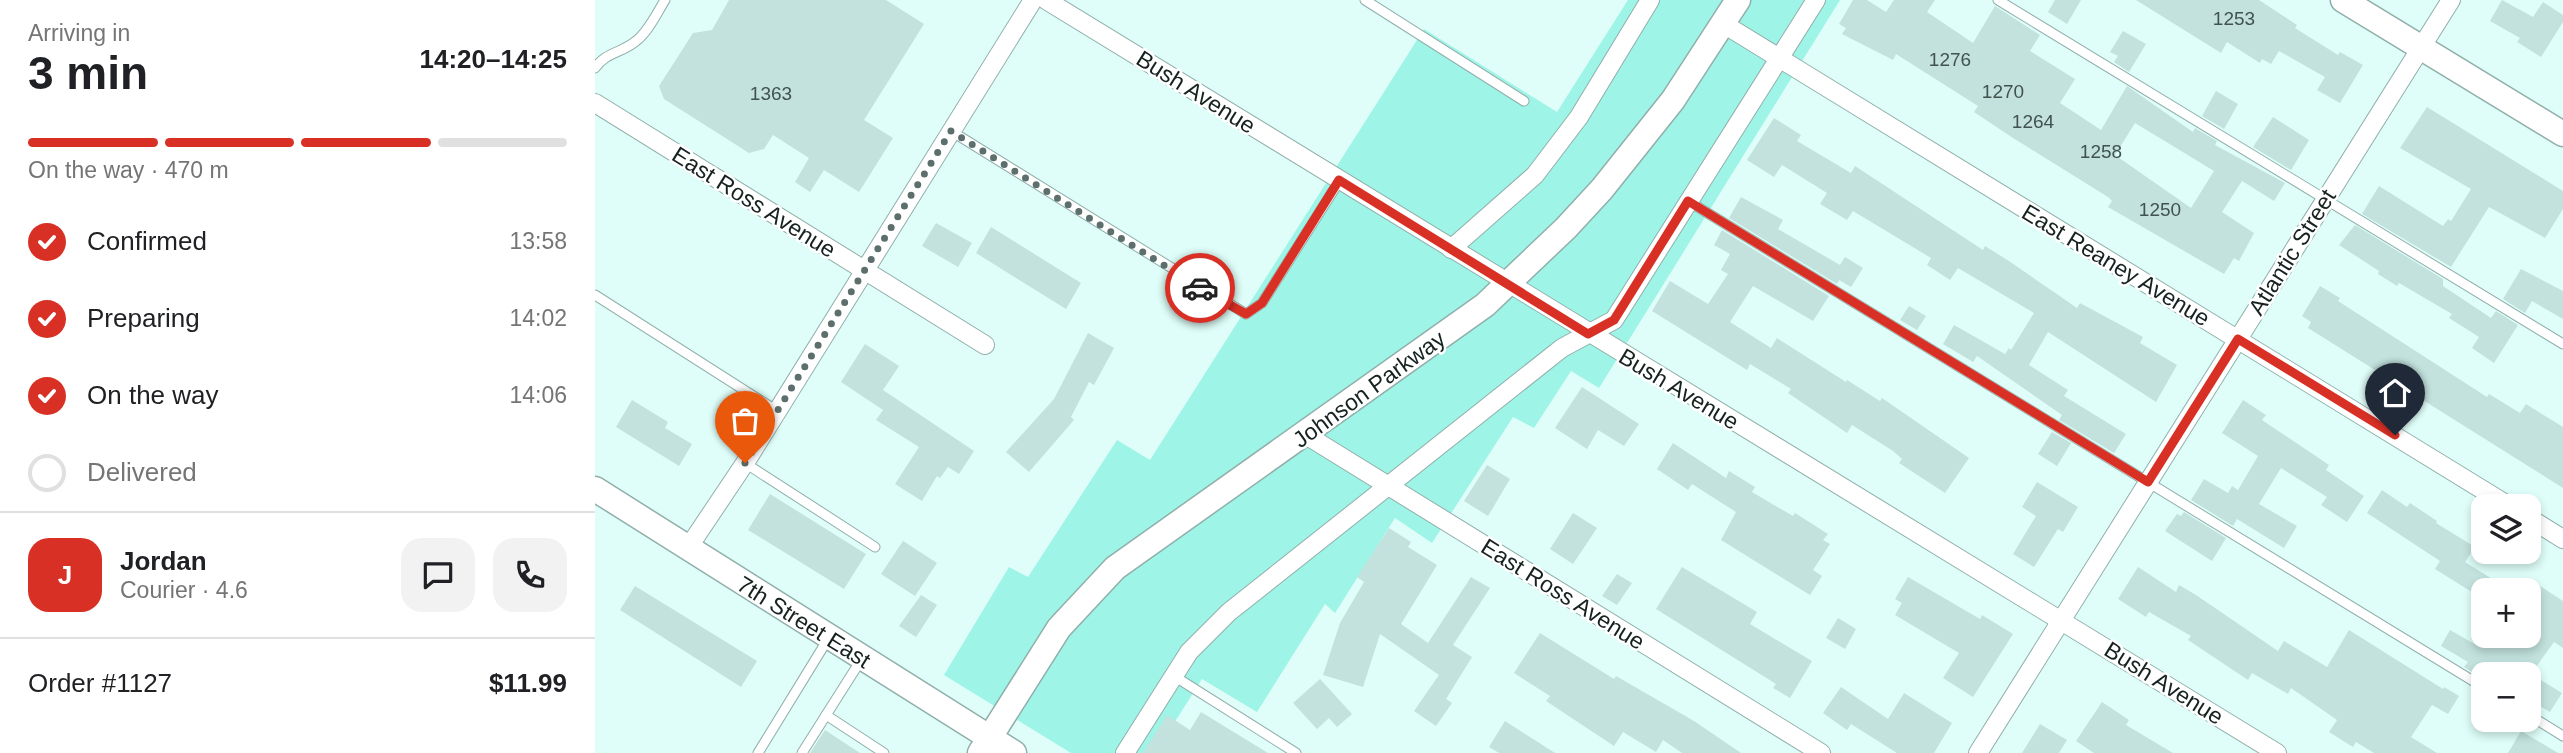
<!DOCTYPE html>
<meta charset="utf-8">
<style>
body{margin:0;font-family:Arial,sans-serif;background:#f2f2f2;color:#202124;height:100vh;display:flex;flex-direction:column;font-size:26px;white-space:nowrap}
*{box-sizing:border-box;margin:0}
p{font-size:23px;color:#757577}
.icon{flex:none;width:38px;height:38px;fill:none;stroke:currentColor;stroke-width:2;stroke-linecap:round;stroke-linejoin:round}
.map{position:relative;flex:1;overflow:hidden}
.sheet{display:flex;flex-direction:column;background:#fff;width:595px}
.sheet>*{flex:none}
.tools{position:absolute;left:1876px;top:494px;display:grid;gap:14px}
.tools a{display:grid;place-items:center;width:70px;height:70px;border-radius:14px;background:#fff;box-shadow:0 4px 10px #0003;font-size:35px}
.pin{position:absolute;display:grid;place-items:center;width:60px;height:60px;color:#fff;margin:-72px -30px;border-radius:50% 50% 50% 0;rotate:-45deg;box-shadow:0 0 7px #0007}
.pin .icon{rotate:45deg}
.courier{position:absolute;display:grid;place-items:center;width:70px;height:70px;margin:-35px;border:5px solid #d93025;border-radius:50%;background:#fff;color:#222;box-shadow:0 2px 9px #0007}
.overview em{font-style:normal;font-weight:700}
.overview div{display:flex;flex-direction:column-reverse}
.overview{display:flex;align-items:center;justify-content:space-between;height:119px;padding:0 28px}
h1{font-size:46px;font-weight:700;line-height:52px}
.bar{display:grid;grid-template-columns:repeat(4,1fr);gap:10px 7px;align-content:center;height:84px;padding:0 28px}
.bar i{height:9px;border-radius:5px;background:#e0e0e0}
.bar .current{background:#d93025}
.bar p{grid-column:span 4}
.line{display:flex;align-items:center;gap:18px;padding:0 28px;border-top:2px solid #e0e0e0}
.line div{flex:1}
.round{display:grid;place-items:center;flex:none;width:74px;height:74px;border-radius:21px;background:#f2f2f2}
ol{padding:0 28px;list-style:none}
li{display:flex;align-items:center;gap:21px;height:77px}
li p{margin-inline-start:auto}
li .icon{padding:7px;border-radius:50%;background:#d93025;color:#fff;stroke-width:4}
li:last-child{color:#757577}
li i{width:38px;height:38px;border:4px solid #e0e0e0;border-radius:50%}
main{display:flex;flex:1;min-height:0}
.map>svg:first-child{display:block}
.green{fill:#9df4e7}
.building{fill:#c3e2dd;fill-rule:evenodd}
.lines{fill:none;stroke-linecap:round;stroke-linejoin:round}
.lane-casing{stroke:#91afaa;stroke-width:11}
.street-casing{stroke:#91afaa;stroke-width:20}
.secondary-casing{stroke:#91afaa;stroke-width:27}
.lane{stroke:#fff;stroke-width:9}
.street{stroke:#fff;stroke-width:18}
.secondary{stroke:#fff;stroke-width:24}
.done{stroke:#5c6f6c;stroke-width:7;stroke-dasharray:0 12.6}
.route{stroke:#d93025;stroke-width:9}
.labels{text-anchor:middle;dominant-baseline:central;stroke-width:5;stroke-linejoin:round;paint-order:stroke}
.number-label{font-size:19px;fill:#41524f}
.street-label{font-size:23px;fill:#162220;stroke:#fff}
</style>
<main>
<section class="sheet">
<div class="overview"><div><h1>3 min</h1><p>Arriving in</p></div><em>14:20–14:25</em></div>
<div class="bar"><i class="current"></i><i class="current"></i><i class="current"></i><i></i><p>On the way · 470 m</p></div>
<ol>
<li><svg class="icon" aria-label="check" viewBox="0 0 24 24"><path d="M5 12l5 5 9-10"/></svg>Confirmed<p>13:58</p></li>
<li><svg class="icon" aria-label="check" viewBox="0 0 24 24"><path d="M5 12l5 5 9-10"/></svg>Preparing<p>14:02</p></li>
<li><svg class="icon" aria-label="check" viewBox="0 0 24 24"><path d="M5 12l5 5 9-10"/></svg>On the way<p>14:06</p></li>
<li><i></i>Delivered</li>
</ol>
<div class="line" style="height:126px"><b class="round" style="background:#d93025;color:#fff">J</b><div><b>Jordan</b><p>Courier · 4.6</p></div><a class="round"><svg class="icon" aria-label="chat" viewBox="0 0 24 24"><path d="M4 5h16v11H9l-5 4z"/></svg></a><a class="round"><svg class="icon" aria-label="phone" viewBox="0 0 24 24"><path d="M5 4h4l2 5-3 2q2 4 5 5l2-3 5 2v4C11 20 4 13 5 4z"/></svg></a></div>
<div class="line" style="height:91px"><div>Order #1127</div><b>$11.99</b></div>
</section>
<div class="map">
<svg width="1968" height="753" viewBox="0 0 1968 753">
<rect width="100%" height="100%" fill="#dffef9"/>
<!-- green -->
<path class="green" d="M 1033,0 L 1245,0 L 1004,388 L 976,371 L 939,428 L 918,417 L 837,543 L 800,518 L 740,613 L 730,604 L 662,712 L 607,679 L 560,753 L 476,753 L 349,675 L 414,567 L 433,577 L 522,440 L 555,460 L 829,29 L 962,112 Z"/>
<!-- building -->
<g class="building">
<path d="M 134,0 L 291,0 L 329,24 L 269,120 L 298,138 L 264,192 L 229,170 L 215,192 L 200,182 L 214,158 L 178,135 L 169,149 L 154,153 L 69,99 L 64,86 L 98,33 L 117,30 Z"/>
<path d="M 1258,0 L 1272,0 L 1291,12 L 1299,0 L 1340,0 L 1332,12 L 1378,43 L 1400,6 L 1445,35 L 1435,51 L 1480,79 L 1465,103 L 1506,130 L 1532,86 L 1598,132 L 1600,128 L 1622,141 L 1620,145 L 1690,183 L 1679,201 L 1647,181 L 1627,212 L 1659,233 L 1644,261 L 1639,258 L 1629,274 L 1513,207 L 1517,201 L 1513,197 L 1418,138 L 1379,112 L 1383,106 L 1301,54 L 1298,60 L 1247,34 L 1251,28 L 1244,24 ZM 1540,123 L 1619,171 L 1596,208 L 1520,155 Z"/>
<path d="M 1460,0 L 1486,0 L 1472,24 L 1453,12 Z"/>
<path d="M 1541,0 L 1664,0 L 1702,25 L 1700,28 L 1743,55 L 1745,52 L 1768,65 L 1745,103 L 1722,90 L 1730,77 L 1684,51 L 1676,64 L 1667,59 L 1665,63 L 1632,42 L 1626,53 Z"/>
<path d="M 1907,0 L 1938,17 L 1948,2 L 1968,15 L 1968,22 L 1946,57 L 1922,42 L 1925,38 L 1895,21 Z"/>
<path d="M 1528,31 L 1551,44 L 1534,72 L 1519,62 L 1523,56 L 1515,52 Z"/>
<path d="M 1621,91 L 1643,104 L 1629,129 L 1607,116 Z"/>
<path d="M 1832,107 L 1968,191 L 1968,209 L 1950,238 L 1894,207 L 1856,267 L 1767,214 L 1784,186 L 1848,226 L 1853,219 L 1856,221 L 1876,189 L 1805,148 Z"/>
<path d="M 1678,117 L 1714,140 L 1696,170 L 1658,147 Z"/>
<path d="M 1179,118 L 1206,135 L 1202,141 L 1256,173 L 1260,166 L 1388,250 L 1390,246 L 1414,261 L 1482,308 L 1485,303 L 1548,337 L 1545,343 L 1582,365 L 1561,402 L 1453,332 L 1434,365 L 1473,390 L 1469,396 L 1531,434 L 1519,453 L 1464,420 L 1467,415 L 1382,356 L 1378,362 L 1348,344 L 1359,325 L 1410,354 L 1414,348 L 1416,350 L 1439,313 L 1363,268 L 1355,280 L 1332,265 L 1336,258 L 1258,211 L 1252,220 L 1225,204 L 1232,193 L 1187,165 L 1179,177 L 1152,160 Z"/>
<path d="M 1146,197 L 1188,220 L 1183,229 L 1245,265 L 1250,257 L 1268,268 L 1256,287 L 1244,280 L 1242,284 L 1134,218 Z"/>
<path d="M 341,223 L 377,243 L 363,267 L 327,246 Z"/>
<path d="M 1760,225 L 1848,279 L 1848,286 L 1896,318 L 1901,311 L 1923,325 L 1899,363 L 1877,348 L 1884,337 L 1854,318 L 1857,314 L 1804,283 L 1802,286 L 1783,274 L 1784,271 L 1744,245 Z"/>
<path d="M 396,227 L 486,283 L 471,309 L 381,253 Z"/>
<path d="M 1127,230 L 1234,296 L 1218,321 L 1158,286 L 1135,322 L 1176,348 L 1182,338 L 1251,382 L 1252,380 L 1285,401 L 1287,398 L 1374,458 L 1350,493 L 1304,463 L 1307,459 L 1298,451 L 1257,425 L 1252,433 L 1193,393 L 1196,389 L 1155,364 L 1152,370 L 1057,311 L 1075,281 L 1113,304 L 1133,274 L 1126,270 L 1135,254 L 1119,245 Z"/>
<path d="M 1926,269 L 1968,291 L 1968,319 L 1937,301 L 1930,313 L 1908,299 Z"/>
<path d="M 1725,286 L 1745,298 L 1743,301 L 1892,397 L 1894,394 L 1925,413 L 1931,404 L 1968,427 L 1968,488 L 1713,328 L 1716,322 L 1707,316 Z"/>
<path d="M 1314,306 L 1331,316 L 1322,330 L 1305,320 Z"/>
<path d="M 493,333 L 519,348 L 499,385 L 494,382 L 476,417 L 479,420 L 434,472 L 411,452 L 459,399 Z"/>
<path d="M 270,344 L 304,366 L 288,390 L 379,451 L 364,474 L 353,467 L 345,478 L 342,476 L 327,501 L 300,484 L 324,447 L 281,420 L 288,410 L 246,382 Z"/>
<path d="M 987,387 L 1044,424 L 1029,446 L 1003,430 L 992,449 L 960,428 Z"/>
<path d="M 37,400 L 73,422 L 70,428 L 97,444 L 84,466 L 21,427 Z"/>
<path d="M 1648,400 L 1671,415 L 1667,420 L 1734,465 L 1731,470 L 1769,496 L 1752,522 L 1726,505 L 1732,497 L 1686,468 L 1664,504 L 1702,526 L 1689,548 L 1642,519 L 1638,526 L 1596,500 L 1609,479 L 1633,493 L 1637,486 L 1643,490 L 1663,456 L 1627,433 Z"/>
<path d="M 1457,432 L 1476,443 L 1462,466 L 1443,454 Z"/>
<path d="M 1078,443 L 1131,478 L 1134,471 L 1160,487 L 1157,492 L 1198,516 L 1200,513 L 1233,534 L 1228,540 L 1235,544 L 1218,570 L 1227,576 L 1215,595 L 1126,540 L 1141,512 L 1097,484 L 1093,490 L 1062,469 Z"/>
<path d="M 892,465 L 915,479 L 893,516 L 869,501 Z"/>
<path d="M 1442,482 L 1483,507 L 1468,532 L 1463,529 L 1439,567 L 1418,554 L 1441,516 L 1427,507 Z"/>
<path d="M 1787,490 L 1812,507 L 1815,503 L 1842,521 L 1841,523 L 1880,547 L 1870,562 L 1915,590 L 1888,590 L 1888,599 L 1840,569 L 1845,561 L 1772,513 Z"/>
<path d="M 175,494 L 271,554 L 249,589 L 153,530 Z"/>
<path d="M 1589,512 L 1631,538 L 1617,561 L 1570,531 L 1582,514 L 1586,516 Z"/>
<path d="M 978,513 L 1002,528 L 978,564 L 955,549 Z"/>
<path d="M 794,528 L 816,542 L 813,547 L 842,565 L 806,624 L 833,643 L 876,577 L 895,588 L 858,645 L 877,657 L 851,699 L 857,703 L 841,726 L 819,711 L 844,675 L 785,634 L 768,687 L 728,675 L 745,623 L 769,582 L 762,577 Z"/>
<path d="M 308,541 L 342,563 L 320,596 L 286,574 Z"/>
<path d="M 1087,567 L 1162,612 L 1155,624 L 1217,661 L 1195,698 L 1178,688 L 1181,684 L 1061,609 Z"/>
<path d="M 1543,567 L 1581,592 L 1584,585 L 1601,595 L 1683,651 L 1689,641 L 1732,667 L 1754,630 L 1848,689 L 1849,687 L 1864,696 L 1853,714 L 1837,705 L 1816,737 L 1842,753 L 1779,753 L 1761,742 L 1758,747 L 1734,732 L 1742,720 L 1696,688 L 1693,694 L 1657,673 L 1653,680 L 1593,640 L 1596,636 L 1554,612 L 1551,617 L 1523,599 Z"/>
<path d="M 1022,574 L 1037,583 L 1022,605 L 1007,596 Z"/>
<path d="M 1313,577 L 1385,619 L 1387,615 L 1418,634 L 1378,697 L 1348,678 L 1364,653 L 1300,615 L 1307,603 L 1300,599 Z"/>
<path d="M 1934,579 L 1968,601 L 1968,648 L 1959,642 L 1936,674 L 1967,693 L 1955,712 L 1934,700 L 1934,674 L 1880,674 L 1869,667 L 1873,662 L 1846,646 L 1855,630 L 1883,646 L 1890,635 L 1942,635 L 1934,630 Z"/>
<path d="M 40,586 L 162,661 L 146,687 L 25,610 Z"/>
<path d="M 326,595 L 342,605 L 321,637 L 304,626 Z"/>
<path d="M 1243,618 L 1261,629 L 1250,649 L 1231,638 Z"/>
<path d="M 945,633 L 1019,679 L 1021,676 L 1099,721 L 1146,753 L 1087,753 L 1068,740 L 1061,752 L 1028,732 L 1019,746 L 951,701 L 955,696 L 919,673 Z"/>
<path d="M 725,679 L 757,714 L 742,727 L 734,718 L 722,729 L 698,703 Z"/>
<path d="M 1246,687 L 1293,719 L 1309,693 L 1357,723 L 1339,753 L 1302,753 L 1256,724 L 1252,730 L 1228,713 Z"/>
<path d="M 1507,702 L 1534,720 L 1531,725 L 1578,753 L 1499,753 L 1481,741 Z"/>
<path d="M 606,712 L 673,753 L 548,753 L 572,715 L 595,730 Z"/>
<path d="M 910,721 L 960,753 L 904,753 L 894,747 Z"/>
<path d="M 1445,724 L 1472,740 L 1464,753 L 1427,753 Z"/>
<path d="M 230,730 L 265,753 L 215,753 Z"/>
<path d="M 1926,731 L 1963,753 L 1913,753 Z"/>
</g>
<g class="lines">
<defs>
<g id="lane">
<path d="M 770,0 L 929,101"/>
<path d="M 1403,0 L 1968,344"/>
<path d="M 0,68 C 11,52 27,53 41,41 C 53,32 62,13 70,0"/>
<path d="M 356,131 L 651,314 L 667,303 L 745,180"/>
<path d="M 1093,201 L 1888,687"/>
<path d="M 0,295 L 182,411"/>
<path d="M 150,463 L 280,547"/>
<path d="M 579,676 L 701,753"/>
<path d="M 231,715 L 289,753"/>
<path d="M 1934,715 L 1968,736"/>
<path d="M 163,753 L 233,639"/>
<path d="M 207,753 L 266,660"/>
</g>
<g id="street">
<path d="M 451,0 L 1682,753"/>
<path d="M 1127,23 L 1914,506"/>
<path d="M 0,103 L 390,345"/>
<path d="M 856,249 L 940,175 L 984,117 L 1055,0"/>
<path d="M 711,435 L 1226,753"/>
<path d="M 1934,518 L 1968,539"/>
<path d="M 93,548 L 150,463 L 438,0"/>
<path d="M 530,753 L 594,652 L 634,612 L 967,348 L 1019,320 L 1221,0"/>
<path d="M 1383,753 L 1856,0"/>
</g>
<g id="secondary">
<path d="M 1748,0 L 1968,134"/>
<path d="M 0,489 L 419,753"/>
<path d="M 385,753 L 464,628 L 520,568 L 890,305 L 971,228 L 1007,189 L 1078,100 L 1143,0"/>
</g>
</defs>
<!-- lane casing -->
<use href="#lane" class="lane-casing"/>
<!-- street casing -->
<use href="#street" class="street-casing"/>
<!-- secondary casing -->
<use href="#secondary" class="secondary-casing"/>
<!-- lane -->
<use href="#lane" class="lane"/>
<!-- street -->
<use href="#street" class="street"/>
<!-- secondary -->
<use href="#secondary" class="secondary"/>
</g>
<g class="lines">
<!-- done -->
<path class="done" d="M 150,463 L 356,131 L 605,288"/>
<!-- route -->
<path class="route" d="M 605,288 L 651,314 L 667,303 L 744,180 L 993,334 L 1019,320 L 1093,201 L 1553,482 L 1643,339 L 1800,435"/>
</g>
<g class="labels">
<!-- number labels -->
<g class="number-label">
<text x="1639" y="18">1253</text>
<text x="1355" y="59">1276</text>
<text x="1408" y="91">1270</text>
<text x="176" y="93">1363</text>
<text x="1438" y="121">1264</text>
<text x="1506" y="151">1258</text>
<text x="1565" y="209">1250</text>
</g>
<!-- street labels -->
<g class="street-label">
<text transform="translate(601 92) rotate(32)">Bush Avenue</text>
<text transform="translate(159 202) rotate(32)">East Ross Avenue</text>
<text transform="translate(1697 252) rotate(-58)">Atlantic Street</text>
<text transform="translate(1521 265) rotate(31)">East Reaney Avenue</text>
<text transform="translate(774 389) rotate(-36)">Johnson Parkway</text>
<text transform="translate(1084 389) rotate(31)">Bush Avenue</text>
<text transform="translate(968 594) rotate(32)">East Ross Avenue</text>
<text transform="translate(209 622) rotate(32)">7th Street East</text>
<text transform="translate(1569 683) rotate(32)">Bush Avenue</text>
</g>
</g>
</svg>
<div class="tools">
<a><svg class="icon" aria-label="layers" viewBox="0 0 24 24"><path d="M12 4l9 5-9 5-9-5zM3 14l9 5 9-5"/></svg></a>
<a>+</a>
<a>−</a>
</div>
<div class="pin" style="left:150px;top:463px;background:#ea580c"><svg class="icon" aria-label="bag" viewBox="0 0 24 24"><path d="M5 8h14l-1 12H6zM9 8a3 3 0 0 1 6 0"/></svg></div>
<div class="pin" style="left:1800px;top:435px;background:#1f2937"><svg class="icon" aria-label="home" viewBox="0 0 24 24"><path d="M3 11l9-7 9 7M6 9v11h12V9"/></svg></div>
<div class="courier" style="left:605px;top:288px"><svg class="icon" aria-label="car" viewBox="0 0 24 24"><path d="M5 17H2v-5l4-1 3-4h7l3 4 3 1v5h-3M9 17h6M6 11h13"/><circle cx="7" cy="17" r="2"/><circle cx="17" cy="17" r="2"/></svg></div>
</div>
</main>
